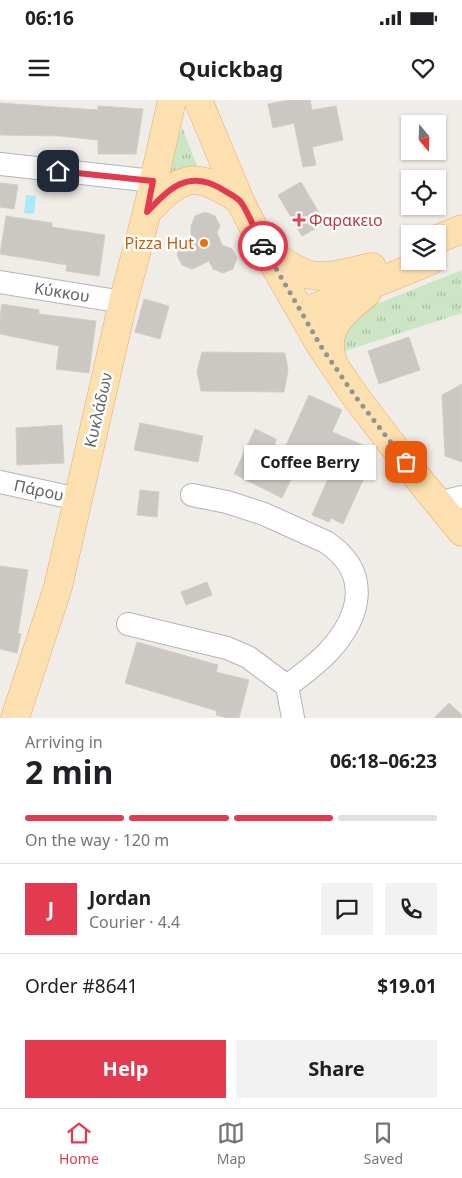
<!DOCTYPE html>
<meta charset="utf-8">
<style>
body{margin:0;font-family:"Noto Sans",sans-serif;background:#f2f2f2;color:#202124;height:100vh;display:flex;flex-direction:column;font-size:19px;white-space:nowrap}
*{box-sizing:border-box;margin:0}
p{font-size:16px;color:#757577}
.icon{flex:none;width:28px;height:28px;fill:none;stroke:currentColor;stroke-width:2;stroke-linecap:round;stroke-linejoin:round}
.map{position:relative;height:618px;overflow:hidden}
.sheet{display:flex;flex-direction:column;background:#fff;flex:1}
.sheet>*{flex:none}
.needle{width:32px;rotate:161deg}
.buttons{position:absolute;left:401px;top:15px;display:grid;gap:10px}
.buttons a{display:grid;place-items:center;width:45px;height:45px;border-radius:0px;background:#fff;box-shadow:0 1px 4px #0004;font-size:25px}
.pin{position:absolute;display:grid;place-items:center;width:42px;height:42px;color:#fff;margin:-21px;border-radius:10px;box-shadow:0 2px 8px #0006}
.courier{position:absolute;display:grid;place-items:center;width:50px;height:50px;margin:-25px;border:4px solid #e23b4f;border-radius:50%;background:#fff;color:#222;box-shadow:0 1px 6px #0007}
.bubble{position:absolute;height:35px;border-radius:0px;background:#fff;box-shadow:0 1px 4px #0004;font-size:16px;font-weight:700;line-height:35px;text-align:center}
.head em{font-style:normal;font-weight:700}
.head div{display:flex;flex-direction:column-reverse}
.head{display:flex;align-items:center;justify-content:space-between;height:85px;padding:0 25px}
h1{font-size:32px;font-weight:700;line-height:38px}
.bar{display:grid;grid-template-columns:repeat(4,1fr);gap:8px 5px;align-content:center;height:60px;padding:0 25px}
.bar i{height:6px;border-radius:4px;background:#e0e0e0}
.bar .on{background:#e23b4f}
.bar p{grid-column:span 4}
.line{display:flex;align-items:center;gap:12px;padding:0 25px;border-top:1px solid #e0e0e0}
.line div{flex:1}
.round{display:grid;place-items:center;flex:none;width:52px;height:52px;border-radius:0px;background:#f2f2f2}
.primary-button{display:flex;gap:10px;margin-top:auto;padding:10px 25px}
.primary-button a{flex:1;height:58px;border-radius:0px;background:#e23b4f;color:#fff;font-size:20px;font-weight:700;line-height:58px;text-align:center}
.primary-button a+a{background:#f2f2f2;color:#202124}
.status{display:flex;justify-content:space-between;align-items:center;height:35px;padding:0 25px;background:#fff;direction:ltr}
.status svg{height:14px;fill:currentColor}
header{display:flex;justify-content:space-between;align-items:center;height:65px;padding:0 25px;background:#fff;font-size:22px;font-weight:700}
.tabs{display:flex;justify-content:space-around;align-items:center;height:70px;border-top:1px solid #e0e0e0;background:#fff;font-size:14px;color:#757577}
.tabs a{display:grid;justify-items:center;gap:2px}
.tabs .on{color:#e23b4f}
.map>svg:first-child{display:block}
.grass{fill:url(#grass-tufts)}
.water{fill:#ace8fb}
.building{fill:#cbc7c3;stroke:#d4cdc5}
.lines{fill:none;stroke-linecap:round;stroke-linejoin:round}
.minor-casing{stroke:#b2b6b8;stroke-width:24}
.major-casing{stroke:#ecab64;stroke-width:29}
.minor{stroke:#fff;stroke-width:22}
.major{stroke:#fce0b0;stroke-width:28}
.done{stroke:#919493;stroke-width:5;stroke-dasharray:0 9}
.route{stroke:#e23b4f;stroke-width:6}
.health-dot{fill:#e0444e;stroke:#fff;stroke-width:2}
.food-dot{fill:#e8710a;stroke:#fff;stroke-width:2}
.labels{text-anchor:middle;dominant-baseline:central;stroke-width:5;stroke-linejoin:round;paint-order:stroke}
.health-label{font-size:16px;fill:#be3a42;stroke:#fff;text-anchor:start}
.food-label{font-size:16px;fill:#c56008;stroke:#fff;text-anchor:end}
.street-label{font-size:16px;fill:#5e6466;stroke:#fff}
</style>
<div class="status"><b>06:16</b><svg viewBox="0 0 49 12"><path d="M0 12V9h3v3zM5 12V6h3v6zM10 12V3h3v9zM15 12V0h3v12zM26 1h20v11H26zM47 4h2v5h-2z"/></svg></div>
<header><svg class="icon" aria-label="menu" viewBox="0 0 24 24"><path d="M4 6h16M4 12h16M4 18h16"/></svg>Quickbag<svg class="icon" aria-label="heart" viewBox="0 0 24 24"><path d="M12 20l-8-8c-3-5 5-10 8-4 3-6 11-1 8 4z"/></svg></header>
<div class="map">
<svg width="462" height="618" viewBox="0 0 462 618">
<defs>
<pattern id="grass-tufts" width="24" height="20" patternUnits="userSpaceOnUse" patternTransform="scale(1.25)"><rect width="24" height="20" fill="#cce6c5"/><path d="M3 7l-1-3M5 7V3M7 7l1-3M15 17l-1-3M17 17v-4M19 17l1-3" fill="none" stroke="#a9bea4"/></pattern>
</defs>
<rect width="100%" height="100%" fill="#f0ece7"/>
<!-- grass -->
<g class="grass">
<path d="M 182,27 L 198,68 L 191,66 L 165,74 Z"/>
<path d="M 462,170 L 462,213 L 342,252 L 340,229 L 359,211 Z"/>
</g>
<!-- water -->
<path class="water" d="M 26,95 L 36,96 L 34,114 L 24,113 Z"/>
<!-- building -->
<g class="building">
<path d="M 289,0 L 310,0 L 312,10 L 336,6 L 343,40 L 312,47 L 316,65 L 303,67 L 294,23 L 273,28 L 268,4 Z"/>
<path d="M 0,3 L 98,10 L 98,6 L 143,9 L 136,54 L 98,54 L 98,40 L 60,36 L 0,35 Z"/>
<path d="M 301,82 L 325,123 L 302,136 L 278,95 Z"/>
<path d="M 0,83 L 18,85 L 14,109 L 0,107 Z"/>
<path d="M 205,112 L 215,116 L 220,126 L 217,132 L 222,145 L 232,149 L 237,158 L 233,169 L 223,173 L 213,169 L 209,161 L 192,169 L 182,165 L 177,155 L 181,145 L 191,141 L 191,126 L 195,116 Z"/>
<path d="M 6,116 L 52,123 L 52,127 L 105,135 L 99,176 L 66,171 L 67,165 L 0,154 Z"/>
<path d="M 144,199 L 169,206 L 160,239 L 135,232 Z"/>
<path d="M 2,204 L 39,210 L 39,214 L 96,221 L 89,273 L 56,269 L 59,246 L 0,234 L 0,215 Z"/>
<path d="M 409,237 L 420,270 L 379,284 L 368,251 Z"/>
<path d="M 202,252 L 285,253 L 288,270 L 284,292 L 201,291 L 197,271 Z"/>
<path d="M 462,284 L 462,362 L 445,356 L 442,295 Z"/>
<path d="M 309,295 L 342,310 L 332,332 L 365,346 L 361,352 L 373,358 L 343,424 L 331,418 L 329,422 L 312,415 L 335,363 L 309,351 L 294,380 L 291,379 L 282,398 L 234,374 L 255,329 L 276,339 L 270,373 L 273,374 Z"/>
<path d="M 140,323 L 203,336 L 198,362 L 134,350 Z"/>
<path d="M 62,325 L 64,363 L 17,365 L 16,328 Z"/>
<path d="M 140,390 L 159,392 L 157,417 L 137,415 Z"/>
<path d="M 0,466 L 28,470 L 18,533 L 21,534 L 17,553 L 0,549 Z"/>
<path d="M 207,482 L 212,495 L 186,505 L 181,492 Z"/>
<path d="M 137,542 L 218,565 L 216,572 L 249,580 L 239,618 L 228,618 L 216,615 L 217,611 L 125,583 Z"/>
<path d="M 449,603 L 462,615 L 462,618 L 434,618 Z"/>
</g>
<g class="lines">
<defs>
<g id="minor">
<path d="M 0,64 L 153,81"/>
<path d="M 0,182 L 123,202"/>
<path d="M 0,382 L 78,399"/>
<path d="M 440,407 L 450,400 L 462,397"/>
<path d="M 128,524 L 227,548 L 248,557 L 287,586 C 302,575 317,564 329,551 C 362,515 371,472 326,442 L 264,414 L 227,402 L 192,395"/>
<path d="M 287,586 L 293,618"/>
</g>
<g id="major">
<path d="M 198,0 L 241,103 L 262,144 L 322,248 L 355,296 L 417,377 L 462,432"/>
<path d="M 147,112 C 185,73 193,71 240,100"/>
<path d="M 438,139 L 462,129"/>
<path d="M 271,152 C 311,186 325,177 372,167"/>
<path d="M 302,214 L 321,205 L 430,161"/>
<path d="M 334,264 C 320,230 343,212 367,193"/>
<path d="M 15,618 L 58,487 L 123,202 L 147,112 L 172,0"/>
</g>
</defs>
<!-- minor casing -->
<use href="#minor" class="minor-casing"/>
<!-- major casing -->
<use href="#major" class="major-casing"/>
<!-- minor -->
<use href="#minor" class="minor"/>
<!-- major -->
<use href="#major" class="major"/>
</g>
<g class="lines">
<!-- done -->
<path class="done" d="M 263,146 L 322,248 L 355,296 L 406,362"/>
<!-- route -->
<path class="route" d="M 58,71 L 153,81 L 147,112 C 168,90 187,69 220,88 C 226,92 235,96 240,101 C 247,109 257,135 263,146"/>
</g>
<!-- markers -->
<path class="health-dot" d="M296.5 112.5h5v5h5v5h-5v5h-5v-5h-5v-5h5z"/>
<circle class="food-dot" cx="204" cy="143" r="5"/>
<g class="labels">
<!-- health labels -->
<g class="health-label">
<text x="309" y="120">Φαρακειο</text>
</g>
<!-- food labels -->
<g class="food-label">
<text x="194" y="143">Pizza Hut</text>
</g>
<!-- street labels -->
<g class="street-label">
<text transform="translate(62 192) rotate(9)">Κύκκου</text>
<text transform="translate(98 310) rotate(-77)">Κυκλάδων</text>
<text transform="translate(39 390) rotate(12)">Πάρου</text>
</g>
</g>
</svg>
<div class="buttons">
<a><svg class="needle" viewBox="-14 -14 28 28"><path d="M0-13l5 13h-10z" fill="#e53935"/><path d="M0 13l5-13h-10z" fill="#757577"/></svg></a>
<a><svg class="icon" aria-label="locate" viewBox="0 0 24 24"><circle cx="12" cy="12" r="6"/><path d="M12 2v4M12 18v4M2 12h4M18 12h4"/></svg></a>
<a><svg class="icon" aria-label="layers" viewBox="0 0 24 24"><path d="M12 4l9 5-9 5-9-5zM3 14l9 5 9-5"/></svg></a>
</div>
<div class="pin" style="left:406px;top:362px;background:#ea580c"><svg class="icon" aria-label="bag" viewBox="0 0 24 24"><path d="M5 8h14l-1 12H6zM9 8a3 3 0 0 1 6 0"/></svg></div>
<div class="pin" style="left:58px;top:71px;background:#1f2937"><svg class="icon" aria-label="home" viewBox="0 0 24 24"><path d="M3 11l9-7 9 7M6 9v11h12V9"/></svg></div>
<div class="courier" style="left:263px;top:146px"><svg class="icon" aria-label="car" viewBox="0 0 24 24"><path d="M5 17H2v-5l4-1 3-4h7l3 4 3 1v5h-3M9 17h6M6 11h13"/><circle cx="7" cy="17" r="2"/><circle cx="17" cy="17" r="2"/></svg></div>
<div class="bubble" style="left:244px;top:345px;width:132px">Coffee Berry</div>
</div>
<section class="sheet">
<div class="head"><div><h1>2 min</h1><p>Arriving in</p></div><em>06:18–06:23</em></div>
<div class="bar"><i class="on"></i><i class="on"></i><i class="on"></i><i></i><p>On the way · 120 m</p></div>
<div class="line" style="height:90px"><b class="round" style="background:#e23b4f;color:#fff">J</b><div><b>Jordan</b><p>Courier · 4.4</p></div><a class="round"><svg class="icon" aria-label="chat" viewBox="0 0 24 24"><path d="M4 5h16v11H9l-5 4z"/></svg></a><a class="round"><svg class="icon" aria-label="phone" viewBox="0 0 24 24"><path d="M5 4h4l2 5-3 2q2 4 5 5l2-3 5 2v4C11 20 4 13 5 4z"/></svg></a></div>
<div class="line" style="height:65px"><div>Order #8641</div><b>$19.01</b></div>
<div class="primary-button"><a>Help</a><a>Share</a></div>
</section>
<nav class="tabs">
<a class="on"><svg class="icon" aria-label="home" viewBox="0 0 24 24"><path d="M3 11l9-7 9 7M6 9v11h12V9"/></svg>Home</a>
<a><svg class="icon" aria-label="map" viewBox="0 0 24 24"><path d="M3 6l6-2 6 2 6-2v14l-6 2-6-2-6 2zM9 4v14M15 6v14"/></svg>Map</a>
<a><svg class="icon" aria-label="saved" viewBox="0 0 24 24"><path d="M7 4h10v16l-5-4-5 4z"/></svg>Saved</a>
</nav>
